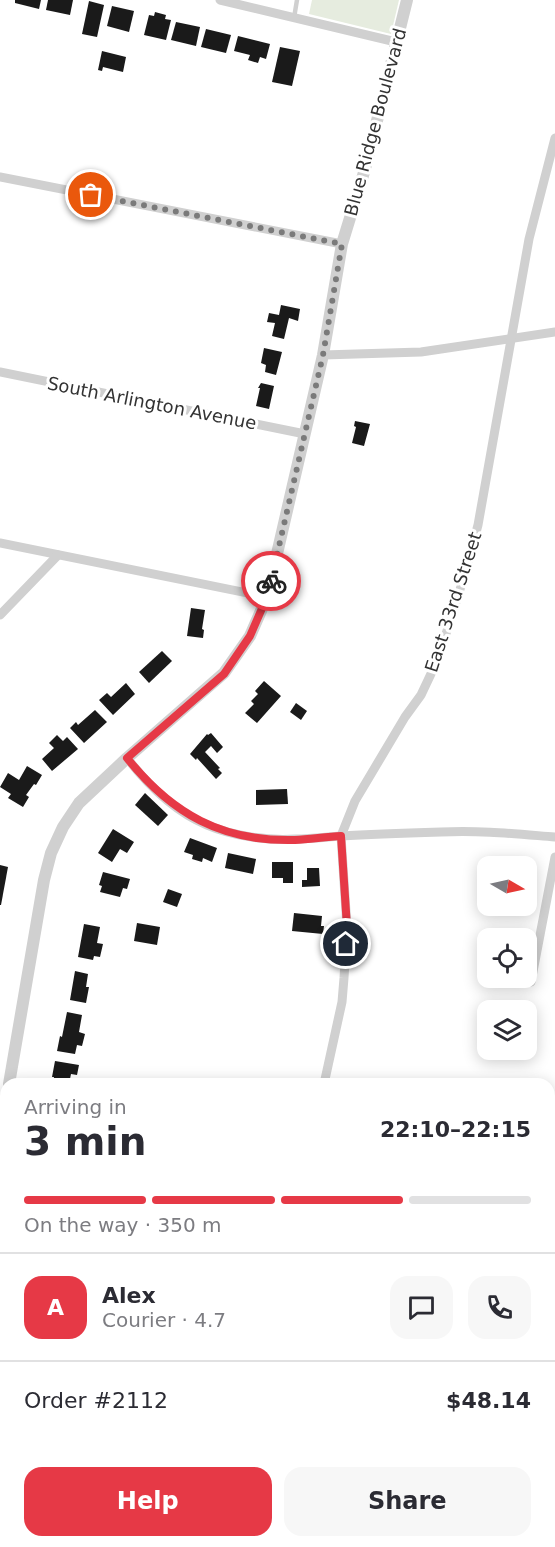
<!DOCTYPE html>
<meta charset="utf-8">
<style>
body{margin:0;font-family:"DejaVu Sans",sans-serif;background:#f7f7f7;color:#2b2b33;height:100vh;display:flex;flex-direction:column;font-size:22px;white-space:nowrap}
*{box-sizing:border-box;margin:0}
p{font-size:20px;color:#7c7c81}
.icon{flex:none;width:33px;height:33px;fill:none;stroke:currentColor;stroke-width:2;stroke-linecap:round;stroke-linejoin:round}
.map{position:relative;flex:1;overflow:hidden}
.details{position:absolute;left:0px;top:1078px;width:555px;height:470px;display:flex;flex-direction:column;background:#fff;border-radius:18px 18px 0 0;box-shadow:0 3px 15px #0003}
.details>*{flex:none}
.needle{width:39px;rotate:99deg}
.buttons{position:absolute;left:477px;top:856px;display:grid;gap:12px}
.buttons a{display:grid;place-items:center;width:60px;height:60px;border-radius:12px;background:#fff;box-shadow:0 3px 15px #0003;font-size:30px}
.pin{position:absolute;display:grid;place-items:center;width:51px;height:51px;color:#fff;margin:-26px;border:3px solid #fff;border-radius:50%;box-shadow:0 2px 6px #0007}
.courier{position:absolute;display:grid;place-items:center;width:60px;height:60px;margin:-30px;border:4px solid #e63946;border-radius:50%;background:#fff;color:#222;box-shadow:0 2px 8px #0007}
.head em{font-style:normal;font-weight:700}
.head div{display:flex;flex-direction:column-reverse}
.head{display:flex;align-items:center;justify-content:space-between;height:102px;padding:0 24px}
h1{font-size:39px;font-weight:700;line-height:45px}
.bar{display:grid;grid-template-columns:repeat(4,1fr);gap:9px 6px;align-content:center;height:72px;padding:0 24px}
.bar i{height:8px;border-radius:4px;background:#e1e1e2}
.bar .selected{background:#e63946}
.bar p{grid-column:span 4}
.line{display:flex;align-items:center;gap:15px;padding:0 24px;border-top:2px solid #e1e1e2}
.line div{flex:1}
.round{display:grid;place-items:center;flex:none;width:63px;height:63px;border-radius:18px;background:#f7f7f7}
.primary-button{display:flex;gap:12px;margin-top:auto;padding:12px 24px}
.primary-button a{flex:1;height:69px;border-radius:18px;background:#e63946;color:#fff;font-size:24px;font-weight:700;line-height:69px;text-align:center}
.primary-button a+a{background:#f7f7f7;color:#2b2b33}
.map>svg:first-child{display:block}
.green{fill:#e6ecdf}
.building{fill:#1a1a1a}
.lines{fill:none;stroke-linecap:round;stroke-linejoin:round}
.service{stroke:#d0d0d0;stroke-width:4.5}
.minor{stroke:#d0d0d0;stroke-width:9}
.tertiary{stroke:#d0d0d0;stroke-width:12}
.done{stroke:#7a7a7a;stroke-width:6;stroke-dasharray:0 10.8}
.route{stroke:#e63946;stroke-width:8}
.labels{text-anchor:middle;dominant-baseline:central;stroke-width:6;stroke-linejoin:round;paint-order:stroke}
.street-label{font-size:18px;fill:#333;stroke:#fff}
</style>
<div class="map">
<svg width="555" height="1547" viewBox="0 0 555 1547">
<rect width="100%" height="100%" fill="#fff"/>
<!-- green -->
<path class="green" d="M 312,0 L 399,0 L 391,34 L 309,14 Z"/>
<!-- building -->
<g class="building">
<path d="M 15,0 L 41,0 L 39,9 L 15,3 Z"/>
<path d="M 48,0 L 73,0 L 70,15 L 46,10 Z"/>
<path d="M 89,1 L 104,5 L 97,37 L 82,34 Z"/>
<path d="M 112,6 L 134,11 L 129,32 L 107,26 Z"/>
<path d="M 155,12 L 166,15 L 165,19 L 171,20 L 166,40 L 144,35 L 149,15 L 154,16 Z"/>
<path d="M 176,22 L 200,27 L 196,46 L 171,40 Z"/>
<path d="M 206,29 L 231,35 L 226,53 L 201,47 Z"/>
<path d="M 238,36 L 270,44 L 266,59 L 260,57 L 258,63 L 248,60 L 250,55 L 234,51 Z"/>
<path d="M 280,47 L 300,51 L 292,86 L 272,82 Z"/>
<path d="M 102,51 L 126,57 L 123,72 L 103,67 L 102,71 L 98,70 Z"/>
<path d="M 281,305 L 300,309 L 298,321 L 289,318 L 284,339 L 272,336 L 275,323 L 267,322 L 269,313 L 279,315 Z"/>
<path d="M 264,348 L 282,352 L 276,375 L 265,372 L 266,365 L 261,363 Z"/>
<path d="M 261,383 L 274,386 L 269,409 L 256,406 L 260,388 L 258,388 Z"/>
<path d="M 355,421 L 370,424 L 364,446 L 352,443 L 356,427 L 354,426 Z"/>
<path d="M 191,608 L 205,610 L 202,629 L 204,630 L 203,638 L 187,636 Z"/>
<path d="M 162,651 L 172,661 L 149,683 L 139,672 Z"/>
<path d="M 264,681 L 281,696 L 257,723 L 245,713 L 254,704 L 251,701 L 258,694 L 255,691 Z"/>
<path d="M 126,683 L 135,694 L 113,715 L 99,700 L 107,693 L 111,697 Z"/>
<path d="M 296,703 L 307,711 L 301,720 L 290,712 Z"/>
<path d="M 95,710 L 107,722 L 84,743 L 70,728 L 76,722 L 78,725 Z"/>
<path d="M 211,733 L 223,747 L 217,753 L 211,746 L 205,752 L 220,768 L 218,769 L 222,773 L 216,779 L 197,758 L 196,760 L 190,754 L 207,734 L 208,735 Z"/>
<path d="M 57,735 L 63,741 L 67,737 L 78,749 L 52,771 L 42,759 L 54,748 L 49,743 Z"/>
<path d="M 27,766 L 42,775 L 36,785 L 34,784 L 26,795 L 29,797 L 23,807 L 8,798 L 11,794 L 0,787 L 8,773 L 19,780 Z"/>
<path d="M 287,789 L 288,804 L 256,805 L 256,790 Z"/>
<path d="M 145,793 L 168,815 L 158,826 L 135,805 Z"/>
<path d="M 113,829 L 134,842 L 127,853 L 120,849 L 112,862 L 98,853 Z"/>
<path d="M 190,838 L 217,848 L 212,862 L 203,858 L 202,862 L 192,859 L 193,855 L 184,852 Z"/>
<path d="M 228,853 L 256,859 L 253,874 L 225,868 Z"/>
<path d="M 272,862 L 293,862 L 293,883 L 283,883 L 283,878 L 272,878 Z"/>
<path d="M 0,865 L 8,867 L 1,905 L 0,905 Z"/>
<path d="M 307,868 L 319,868 L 320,886 L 302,887 L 302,880 L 307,880 Z"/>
<path d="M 103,872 L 130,879 L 127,889 L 123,888 L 120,897 L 100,892 L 102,886 L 99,885 Z"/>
<path d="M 168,889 L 182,894 L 177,907 L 163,902 Z"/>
<path d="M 294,913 L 322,916 L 321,926 L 324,926 L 323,934 L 292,931 Z"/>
<path d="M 137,923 L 160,927 L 157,945 L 134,941 Z"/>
<path d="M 84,924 L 100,927 L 97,943 L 103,944 L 100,957 L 94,956 L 93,960 L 78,957 Z"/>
<path d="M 75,971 L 88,974 L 86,987 L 89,987 L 86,1003 L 70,1000 Z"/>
<path d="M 67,1012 L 82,1015 L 79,1032 L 85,1034 L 82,1046 L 77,1045 L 75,1054 L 57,1051 L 60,1036 L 62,1037 Z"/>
<path d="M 55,1061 L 79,1065 L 77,1075 L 71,1074 L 69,1084 L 53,1084 L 54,1077 L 52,1077 Z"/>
<path d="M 138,1542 L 163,1542 L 162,1547 L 137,1547 Z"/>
<path d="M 172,1542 L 181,1542 L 200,1547 L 171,1547 Z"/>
</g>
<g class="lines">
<!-- service -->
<path class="service" d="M 294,18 L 297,0"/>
<!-- minor -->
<g class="minor">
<path d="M 220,0 L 396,42"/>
<path d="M 0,177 L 342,244"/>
<path d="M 323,355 L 421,352 L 555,332"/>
<path d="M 0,372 L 305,434"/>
<path d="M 0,543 L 267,597"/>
<path d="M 0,615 L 58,555"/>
<path d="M 127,758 C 148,785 175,812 207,825 C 233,836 267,841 296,839 C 311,839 326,837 341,836 C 375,834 408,833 441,832 C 480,830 517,834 555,837"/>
<path d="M 531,982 L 555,857"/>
<path d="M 324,1084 L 342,1002 L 344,978 L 347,927 L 341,836 L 355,801 L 405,717 L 421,695 L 438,659 L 463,580 L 478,525 L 529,239 L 555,138"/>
<path d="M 0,1388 L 6,1389"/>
<path d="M 221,1547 L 222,1542"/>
</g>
<!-- tertiary -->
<g class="tertiary">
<path d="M 9,1084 L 44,880 L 51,853 L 63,827 L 79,803 L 127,758 L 224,673 L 250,636 L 267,597 L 323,355 L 342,244 L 365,169 L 407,0"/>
<path d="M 0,1138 L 6,1103"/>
</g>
</g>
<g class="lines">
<!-- done -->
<path class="done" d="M 91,195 L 342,244 L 323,355 L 271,581"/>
<!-- route -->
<path class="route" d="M 271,581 L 267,597 L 250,636 L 224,674 L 127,758 C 172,814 222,842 295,840 C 310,839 326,837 341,836 L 347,927 L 346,944"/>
</g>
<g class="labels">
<!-- street labels -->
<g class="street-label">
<text transform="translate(375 122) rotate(-75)">Blue Ridge Boulevard</text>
<text transform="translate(152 403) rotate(11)">South Arlington Avenue</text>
<text transform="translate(453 602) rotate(-72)">East 33rd Street</text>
</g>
</g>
</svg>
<div class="buttons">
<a><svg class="needle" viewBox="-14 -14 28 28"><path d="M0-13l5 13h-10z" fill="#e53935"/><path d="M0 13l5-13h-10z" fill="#7c7c81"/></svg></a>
<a><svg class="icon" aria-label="locate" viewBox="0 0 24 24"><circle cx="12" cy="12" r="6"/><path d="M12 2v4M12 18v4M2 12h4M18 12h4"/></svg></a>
<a><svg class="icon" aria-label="layers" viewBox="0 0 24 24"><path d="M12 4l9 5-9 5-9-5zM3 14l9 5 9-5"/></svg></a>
</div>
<div class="pin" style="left:91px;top:195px;background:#ea580c"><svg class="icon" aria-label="bag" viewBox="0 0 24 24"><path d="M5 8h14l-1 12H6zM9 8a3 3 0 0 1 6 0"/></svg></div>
<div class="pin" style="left:346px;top:944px;background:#1f2937"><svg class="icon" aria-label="home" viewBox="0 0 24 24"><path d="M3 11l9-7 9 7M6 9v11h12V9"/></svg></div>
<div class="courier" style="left:271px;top:581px"><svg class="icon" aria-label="bike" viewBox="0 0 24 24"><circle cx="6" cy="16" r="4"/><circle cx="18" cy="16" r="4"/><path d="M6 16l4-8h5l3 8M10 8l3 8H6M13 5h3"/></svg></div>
<section class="details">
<div class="head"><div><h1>3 min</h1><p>Arriving in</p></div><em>22:10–22:15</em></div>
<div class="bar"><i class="selected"></i><i class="selected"></i><i class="selected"></i><i></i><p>On the way · 350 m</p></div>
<div class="line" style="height:108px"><b class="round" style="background:#e63946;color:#fff">A</b><div><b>Alex</b><p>Courier · 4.7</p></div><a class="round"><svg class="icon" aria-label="chat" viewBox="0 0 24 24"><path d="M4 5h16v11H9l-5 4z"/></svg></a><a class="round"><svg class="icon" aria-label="phone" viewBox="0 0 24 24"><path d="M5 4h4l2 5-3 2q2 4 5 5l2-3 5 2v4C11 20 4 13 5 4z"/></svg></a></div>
<div class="line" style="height:78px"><div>Order #2112</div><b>$48.14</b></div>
<div class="primary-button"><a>Help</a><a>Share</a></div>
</section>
</div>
